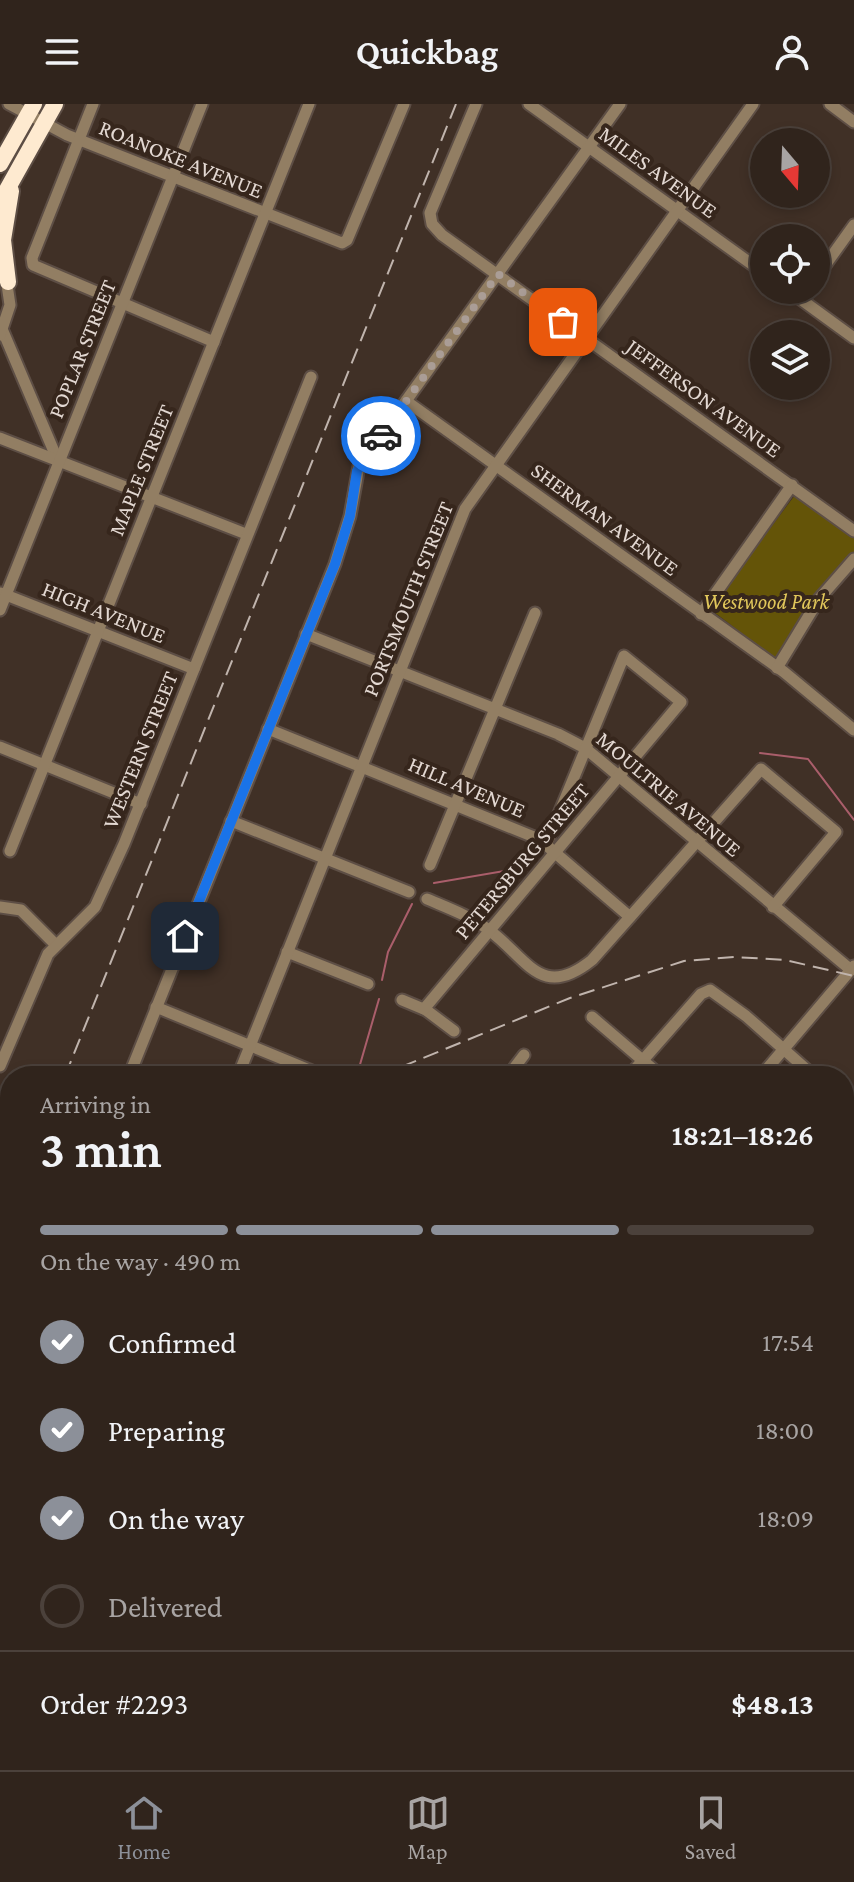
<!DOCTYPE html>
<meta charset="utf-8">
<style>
body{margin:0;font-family:"Crimson Pro",serif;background:#3c3029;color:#f1f3f6;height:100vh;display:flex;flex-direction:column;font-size:30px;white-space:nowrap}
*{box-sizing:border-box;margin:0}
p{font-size:26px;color:#a8a4a3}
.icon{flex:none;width:44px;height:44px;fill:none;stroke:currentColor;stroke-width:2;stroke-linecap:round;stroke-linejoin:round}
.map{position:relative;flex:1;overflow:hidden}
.panel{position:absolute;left:0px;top:962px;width:854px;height:704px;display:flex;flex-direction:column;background:#30241c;border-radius:32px 32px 0 0;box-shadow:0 4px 12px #0003,0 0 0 2px #4b413b}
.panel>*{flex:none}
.needle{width:52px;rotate:161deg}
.buttons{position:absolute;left:750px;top:24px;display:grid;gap:16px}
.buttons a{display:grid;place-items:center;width:80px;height:80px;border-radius:50%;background:#30241c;box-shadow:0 4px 12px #0003,0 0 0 2px #4b413b;font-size:40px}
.pin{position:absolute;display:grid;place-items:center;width:68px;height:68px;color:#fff;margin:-34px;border-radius:16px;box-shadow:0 4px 12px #0006}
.courier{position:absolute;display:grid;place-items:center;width:80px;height:80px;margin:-40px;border:6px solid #1a73e8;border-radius:50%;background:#fff;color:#222;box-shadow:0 2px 10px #0007}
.head em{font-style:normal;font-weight:600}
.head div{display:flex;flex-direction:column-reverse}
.head{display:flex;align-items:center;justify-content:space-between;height:136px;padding:0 40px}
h1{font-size:52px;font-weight:600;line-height:60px}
.bar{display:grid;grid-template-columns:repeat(4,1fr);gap:12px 8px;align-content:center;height:96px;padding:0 40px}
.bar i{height:10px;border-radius:6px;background:#4b413b}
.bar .selected{background:#8c9099}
.bar p{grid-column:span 4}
.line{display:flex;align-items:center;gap:20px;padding:0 40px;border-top:2px solid #4b413b}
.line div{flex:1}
ol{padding:0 40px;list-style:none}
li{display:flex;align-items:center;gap:24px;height:88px}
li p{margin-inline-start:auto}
li .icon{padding:8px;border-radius:50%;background:#8c9099;color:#fff;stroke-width:4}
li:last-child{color:#a8a4a3}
li i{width:44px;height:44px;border:4px solid #4b413b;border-radius:50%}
header{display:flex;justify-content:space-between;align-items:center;height:104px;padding:0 40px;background:#30241c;font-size:36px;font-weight:600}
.dock{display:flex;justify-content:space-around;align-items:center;height:112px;border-top:2px solid #4b413b;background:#30241c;font-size:22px;color:#a8a4a3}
.dock a{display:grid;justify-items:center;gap:4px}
.dock .selected{color:#8c9099}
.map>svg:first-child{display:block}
.park{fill:#645408}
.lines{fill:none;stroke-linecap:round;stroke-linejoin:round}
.stream{stroke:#aa5e6b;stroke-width:2}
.minor-casing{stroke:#5d4e45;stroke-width:15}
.major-casing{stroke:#5d4e45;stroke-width:18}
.highway-casing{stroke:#5d4e45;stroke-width:20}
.minor{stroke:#927e63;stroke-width:11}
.major{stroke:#f0c790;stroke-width:14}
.highway{stroke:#feead0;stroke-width:16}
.rail{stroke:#c0b4ad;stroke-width:2;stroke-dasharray:16 8;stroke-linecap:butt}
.done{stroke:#aa9d96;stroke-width:8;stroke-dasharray:0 14.4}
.route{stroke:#1a73e8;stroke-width:10}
.labels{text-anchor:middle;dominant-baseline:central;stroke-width:8;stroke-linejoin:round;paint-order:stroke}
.street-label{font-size:22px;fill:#e3d8d2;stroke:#36261c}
.park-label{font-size:22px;font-style:italic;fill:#e1c75b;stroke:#36261c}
</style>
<header><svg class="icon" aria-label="menu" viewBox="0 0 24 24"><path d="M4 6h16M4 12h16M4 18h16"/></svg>Quickbag<svg class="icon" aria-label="person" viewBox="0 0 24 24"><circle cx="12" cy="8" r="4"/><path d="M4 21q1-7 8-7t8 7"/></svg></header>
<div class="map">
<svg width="854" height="1666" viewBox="0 0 854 1666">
<rect width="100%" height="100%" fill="#403026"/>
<!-- park -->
<path class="park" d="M 795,391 L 854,434 L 854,449 L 815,492 L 776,555 L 710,505 Z"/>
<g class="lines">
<!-- stream -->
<g class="stream">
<path d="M 760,649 L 808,655 L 854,716"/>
<path d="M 434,779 L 522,764"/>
<path d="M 382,876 L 388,848 L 412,800"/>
<path d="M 347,972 L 359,964 L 379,895"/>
<path d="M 0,996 L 10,996"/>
</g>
<defs>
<g id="minor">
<path d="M 9,0 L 67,31 L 342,139 L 347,136 L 404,0"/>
<path d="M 93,0 L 32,154 L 33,161 L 214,238"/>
<path d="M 476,0 L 430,109 L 432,120 L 442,131 L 854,427"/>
<path d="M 529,0 L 764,169"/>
<path d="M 830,0 L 854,18"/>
<path d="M 816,174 L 854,121"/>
<path d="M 788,186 L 854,234"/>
<path d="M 2,225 L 58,357"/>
<path d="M 0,231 L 10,201 L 6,174"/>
<path d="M 406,297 L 784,568 L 854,626"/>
<path d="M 0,334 L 246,430"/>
<path d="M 1,489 L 194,565"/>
<path d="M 0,506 L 202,0"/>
<path d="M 701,510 L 792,381"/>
<path d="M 306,530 L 558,630 L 585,644 L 851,866"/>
<path d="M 777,564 L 819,495 L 854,455"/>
<path d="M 268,625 L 539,735 L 630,813"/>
<path d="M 0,643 L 141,700"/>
<path d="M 231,717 L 409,788"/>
<path d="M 10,747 L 309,0"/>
<path d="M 430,761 L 535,509"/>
<path d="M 427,795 C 448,804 470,812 489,826 C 528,855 541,897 592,856 L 761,665 L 836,728 L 773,803"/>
<path d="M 0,803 L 21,806 L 55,840"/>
<path d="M 287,848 L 368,880"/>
<path d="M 402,896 L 426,906 L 454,927"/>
<path d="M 156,903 L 324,972"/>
<path d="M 424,905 L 681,598 L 624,552 L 546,741"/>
<path d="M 592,913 L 661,972"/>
<path d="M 0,962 L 48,850 L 95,803 L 124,740 L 311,273"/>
<path d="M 129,972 L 335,460 L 350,412 L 359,362 L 620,0"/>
<path d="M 238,972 L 465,405 L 753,0"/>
<path d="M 508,972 L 524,951"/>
<path d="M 629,972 L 701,890 L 710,886 L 746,912 L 814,972"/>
<path d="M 761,972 L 854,862"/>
<path d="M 844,997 L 854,1004"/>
<path d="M 844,1029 L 854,1017"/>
<path d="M 844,1126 L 854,1134"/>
<path d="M 844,1188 L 854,1176"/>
<path d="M 0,1196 L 10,1169"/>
<path d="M 0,1247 L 10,1255"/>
<path d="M 844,1265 L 854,1260"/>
<path d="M 844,1329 L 854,1328"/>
<path d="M 0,1379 L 10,1387"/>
<path d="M 844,1431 L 854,1430"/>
<path d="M 844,1513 L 854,1600"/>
<path d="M 844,1633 L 854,1632"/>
<path d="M 325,1656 L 333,1666"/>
<path d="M 456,1656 L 457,1666"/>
<path d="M 658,1656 L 659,1666"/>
<path d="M 759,1656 L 760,1666"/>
<path d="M 565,1666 L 649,1656"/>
</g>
<g id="major">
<path d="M 0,1575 L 10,1591"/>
<path d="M 0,1607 L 10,1600"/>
<path d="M 0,1627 L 10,1633"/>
<path d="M 40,1656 L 46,1666"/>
</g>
<g id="highway">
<path d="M 0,60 L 34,0"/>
<path d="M 0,98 L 55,0"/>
<path d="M 8,178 L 3,136 L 11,87"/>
</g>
</defs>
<!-- minor casing -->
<use href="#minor" class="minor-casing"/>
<!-- major casing -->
<use href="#major" class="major-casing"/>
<!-- highway casing -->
<use href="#highway" class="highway-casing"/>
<!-- minor -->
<use href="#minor" class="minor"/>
<!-- major -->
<use href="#major" class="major"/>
<!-- highway -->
<use href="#highway" class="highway"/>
<!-- rail -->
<g class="rail">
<path d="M 65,972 L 456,0"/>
<path d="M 379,972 L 570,894 L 684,857 L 735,853 L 785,856 L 854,872"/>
<path d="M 0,1006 L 10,1006"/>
<path d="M 0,1137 L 10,1112"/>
</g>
</g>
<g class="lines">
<!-- done -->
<path class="done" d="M 381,332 L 498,170 L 563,218"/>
<!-- route -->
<path class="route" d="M 185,832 L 335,460 L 350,412 L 357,367 L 381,332"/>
</g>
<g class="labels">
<!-- street labels -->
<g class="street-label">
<text transform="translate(181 55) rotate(22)">ROANOKE AVENUE</text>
<text transform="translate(658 68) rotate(36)">MILES AVENUE</text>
<text transform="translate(82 245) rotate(-68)">POPLAR STREET</text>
<text transform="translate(704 294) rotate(36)">JEFFERSON AVENUE</text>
<text transform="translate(141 366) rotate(-68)">MAPLE STREET</text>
<text transform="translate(605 415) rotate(36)">SHERMAN AVENUE</text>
<text transform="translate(408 495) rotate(-68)">PORTSMOUTH STREET</text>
<text transform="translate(104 508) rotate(22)">HIGH AVENUE</text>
<text transform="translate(140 646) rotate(-68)">WESTERN STREET</text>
<text transform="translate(467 683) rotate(23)">HILL AVENUE</text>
<text transform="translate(669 690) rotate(40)">MOULTRIE AVENUE</text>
<text transform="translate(522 757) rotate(-50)">PETERSBURG STREET</text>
</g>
<!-- park labels -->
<g class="park-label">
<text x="766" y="497">Westwood Park</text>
</g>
</g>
</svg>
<div class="buttons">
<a><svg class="needle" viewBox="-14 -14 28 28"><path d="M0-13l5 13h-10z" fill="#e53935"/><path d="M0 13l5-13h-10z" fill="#a8a4a3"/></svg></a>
<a><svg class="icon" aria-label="locate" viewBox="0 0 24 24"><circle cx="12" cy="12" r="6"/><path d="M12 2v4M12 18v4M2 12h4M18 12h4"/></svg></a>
<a><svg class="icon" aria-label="layers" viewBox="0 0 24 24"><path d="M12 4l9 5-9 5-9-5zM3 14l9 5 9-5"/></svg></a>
</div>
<div class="pin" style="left:563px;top:218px;background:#ea580c"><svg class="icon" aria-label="bag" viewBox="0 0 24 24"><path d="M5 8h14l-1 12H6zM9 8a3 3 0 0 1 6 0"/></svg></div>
<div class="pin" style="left:185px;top:832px;background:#1f2937"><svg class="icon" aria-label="home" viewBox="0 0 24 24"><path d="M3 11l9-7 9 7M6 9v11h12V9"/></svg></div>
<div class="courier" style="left:381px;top:332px"><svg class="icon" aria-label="car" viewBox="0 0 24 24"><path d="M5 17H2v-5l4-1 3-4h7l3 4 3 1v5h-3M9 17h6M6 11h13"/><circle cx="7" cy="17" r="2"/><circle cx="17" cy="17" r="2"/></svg></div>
<section class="panel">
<div class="head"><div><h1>3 min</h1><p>Arriving in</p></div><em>18:21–18:26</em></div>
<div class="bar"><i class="selected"></i><i class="selected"></i><i class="selected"></i><i></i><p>On the way · 490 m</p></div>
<ol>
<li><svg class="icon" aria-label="check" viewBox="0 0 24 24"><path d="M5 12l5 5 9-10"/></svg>Confirmed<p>17:54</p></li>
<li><svg class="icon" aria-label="check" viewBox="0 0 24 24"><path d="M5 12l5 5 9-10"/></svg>Preparing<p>18:00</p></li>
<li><svg class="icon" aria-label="check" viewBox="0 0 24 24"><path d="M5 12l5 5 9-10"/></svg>On the way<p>18:09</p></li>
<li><i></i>Delivered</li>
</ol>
<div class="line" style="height:104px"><div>Order #2293</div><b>$48.13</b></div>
</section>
</div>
<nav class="dock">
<a class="selected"><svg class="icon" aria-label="home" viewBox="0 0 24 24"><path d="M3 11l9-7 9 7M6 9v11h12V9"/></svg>Home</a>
<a><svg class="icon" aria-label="map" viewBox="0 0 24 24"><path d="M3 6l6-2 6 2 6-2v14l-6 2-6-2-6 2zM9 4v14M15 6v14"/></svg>Map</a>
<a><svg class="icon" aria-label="saved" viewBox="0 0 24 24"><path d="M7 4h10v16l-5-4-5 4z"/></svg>Saved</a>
</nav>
